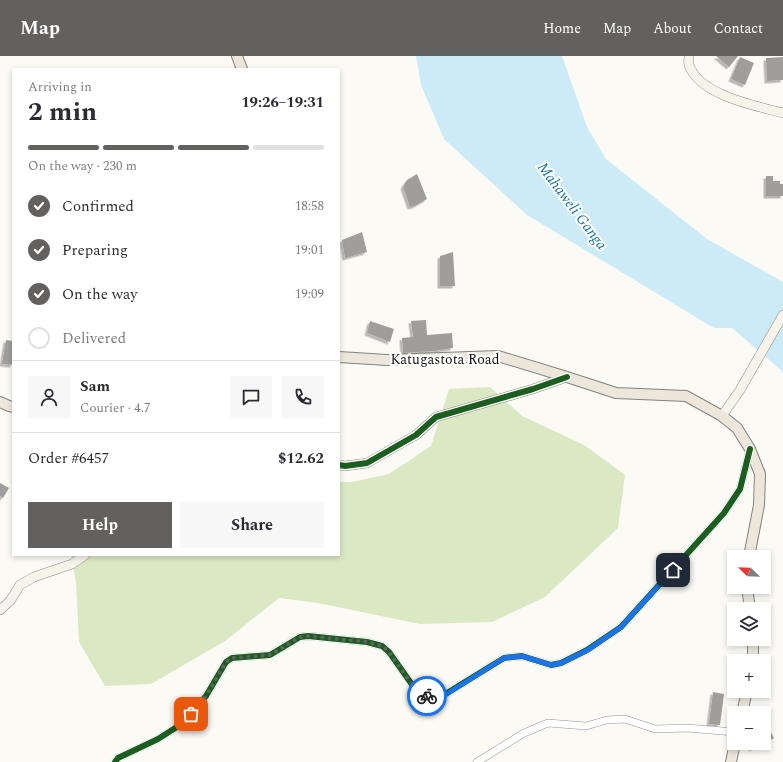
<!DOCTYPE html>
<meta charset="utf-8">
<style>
body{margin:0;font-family:Spectral,serif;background:#f7f7f7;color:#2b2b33;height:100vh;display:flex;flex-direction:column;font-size:15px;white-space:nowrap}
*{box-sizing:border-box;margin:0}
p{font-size:13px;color:#7c7c81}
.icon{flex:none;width:22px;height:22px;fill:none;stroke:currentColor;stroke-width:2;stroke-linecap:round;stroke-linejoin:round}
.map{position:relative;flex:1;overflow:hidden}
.drawer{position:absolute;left:12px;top:12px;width:328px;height:488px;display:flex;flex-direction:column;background:#fff;border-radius:0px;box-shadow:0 2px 6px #0003}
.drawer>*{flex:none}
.needle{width:26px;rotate:293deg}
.buttons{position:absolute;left:727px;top:494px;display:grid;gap:8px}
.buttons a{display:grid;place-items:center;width:44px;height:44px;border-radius:0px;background:#fff;box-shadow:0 2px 6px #0003;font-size:20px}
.pin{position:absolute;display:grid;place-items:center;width:34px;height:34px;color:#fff;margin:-17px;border-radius:8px;box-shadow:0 2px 6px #0006}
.courier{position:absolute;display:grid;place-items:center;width:40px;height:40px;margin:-20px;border:3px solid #1a73e8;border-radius:50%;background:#fff;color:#222;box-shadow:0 1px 5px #0007}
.headline em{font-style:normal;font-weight:700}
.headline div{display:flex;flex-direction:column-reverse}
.headline{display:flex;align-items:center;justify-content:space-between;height:68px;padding:0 16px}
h1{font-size:26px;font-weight:700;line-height:30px}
.bar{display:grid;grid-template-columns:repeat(4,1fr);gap:6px 4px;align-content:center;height:48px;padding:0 16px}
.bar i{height:5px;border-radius:3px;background:#e1e1e2}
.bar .selected{background:#626160}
.bar p{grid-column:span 4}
.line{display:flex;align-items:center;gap:10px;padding:0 16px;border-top:1px solid #e1e1e2}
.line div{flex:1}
.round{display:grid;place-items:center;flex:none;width:42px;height:42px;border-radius:0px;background:#f7f7f7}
ol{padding:0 16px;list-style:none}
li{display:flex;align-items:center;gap:12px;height:44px}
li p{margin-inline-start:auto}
li .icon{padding:4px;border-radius:50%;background:#626160;color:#fff;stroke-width:4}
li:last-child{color:#7c7c81}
li i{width:22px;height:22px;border:2px solid #e1e1e2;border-radius:50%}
.cta{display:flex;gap:8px;margin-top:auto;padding:8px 16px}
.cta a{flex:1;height:46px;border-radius:0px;background:#626160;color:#fff;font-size:16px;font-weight:700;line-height:46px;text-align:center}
.cta a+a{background:#f7f7f7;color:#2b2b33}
header{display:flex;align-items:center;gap:24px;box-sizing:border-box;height:56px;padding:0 20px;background:#626160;color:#fff}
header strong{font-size:19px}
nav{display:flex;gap:22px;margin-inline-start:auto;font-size:14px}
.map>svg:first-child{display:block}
.forest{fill:#dae8c3}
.water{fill:#ccebf6}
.building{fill:#a09d9a;filter:url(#shadow)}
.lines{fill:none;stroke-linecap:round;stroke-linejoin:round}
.street-casing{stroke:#969593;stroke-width:8}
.secondary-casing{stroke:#8c8b89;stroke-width:10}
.primary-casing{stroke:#838280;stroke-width:12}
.street{stroke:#fffefe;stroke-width:7}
.secondary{stroke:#f6f3eb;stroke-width:9}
.primary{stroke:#ece6db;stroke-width:10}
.cycleway-casing{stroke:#fff;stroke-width:8}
.cycleway{stroke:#1b5e20;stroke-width:6}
.done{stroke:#626160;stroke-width:4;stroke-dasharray:0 7.2}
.route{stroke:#1a73e8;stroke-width:5}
.labels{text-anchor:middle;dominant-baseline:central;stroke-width:4;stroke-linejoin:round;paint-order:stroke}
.street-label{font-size:14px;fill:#0f0f0f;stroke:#fff}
.water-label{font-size:15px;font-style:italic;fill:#1873a2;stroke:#fff}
</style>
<header>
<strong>Map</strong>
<nav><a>Home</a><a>Map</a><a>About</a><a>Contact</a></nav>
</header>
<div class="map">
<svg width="783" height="706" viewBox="0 0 783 706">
<defs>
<filter id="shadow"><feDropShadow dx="-2.5" dy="2.5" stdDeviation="0" flood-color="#0004"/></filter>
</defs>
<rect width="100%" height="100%" fill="#fcfaf5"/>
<!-- forest -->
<path class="forest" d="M 490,331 L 522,360 L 584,389 L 625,419 L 618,472 L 545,541 L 492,566 L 420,568 L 318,547 L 279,542 L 225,585 L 151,628 L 105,630 L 79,586 L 76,526 L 71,499 L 339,499 L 339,426 L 352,426 L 389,418 L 431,390 L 449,333 Z"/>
<!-- water -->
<path class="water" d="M 416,0 L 562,0 L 587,71 L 606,103 L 707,183 L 783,226 L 783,318 L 781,314 L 732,272 L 714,272 L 527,159 L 444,83 L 421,29 Z"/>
<!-- building -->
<g class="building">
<path d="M 716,0 L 738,0 L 729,11 Z"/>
<path d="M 740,1 L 754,7 L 745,29 L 731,23 Z"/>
<path d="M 783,1 L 783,24 L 767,25 L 766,2 Z"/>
<path d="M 417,118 L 427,143 L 415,150 L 410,151 L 403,131 L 407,124 Z"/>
<path d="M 766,120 L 773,120 L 773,125 L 780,125 L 780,128 L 783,128 L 783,140 L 766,140 Z"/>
<path d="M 362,176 L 367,196 L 345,202 L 342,184 Z"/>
<path d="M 453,196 L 455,230 L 440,230 L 440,200 Z"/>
<path d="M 426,264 L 427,279 L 452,277 L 453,292 L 434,295 L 403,297 L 402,282 L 413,281 L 411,265 Z"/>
<path d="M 370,265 L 394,273 L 390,286 L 367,277 Z"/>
<path d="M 6,284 L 13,285 L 13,309 L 2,308 Z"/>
<path d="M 0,427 L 9,432 L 3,442 L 0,440 Z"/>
<path d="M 713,636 L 724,638 L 720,669 L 709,668 Z"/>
<path d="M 768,671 L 774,682 L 752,693 L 749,687 L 764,687 L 764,673 Z"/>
</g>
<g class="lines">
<defs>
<g id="street">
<path d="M 115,706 L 118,702 L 158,683 L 183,667 L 206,640 L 226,606 L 232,602 L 270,599 L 300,581 L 308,580 L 367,586 L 382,590 L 389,596 L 418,637 L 432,642 L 447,637 L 504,602 L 522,600 L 551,609 L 561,607 L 587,594 L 621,571 L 724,457 L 740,433 L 750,393"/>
<path d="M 477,706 L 524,677 L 548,667 L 586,670 L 607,664 L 625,663 L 655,673 L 687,672 L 734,676"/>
</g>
<g id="secondary">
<path d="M 689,0 C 689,3 688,7 689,9 C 699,39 756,50 783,57"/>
<path d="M 722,360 L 740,334 L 783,259"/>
<path d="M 339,409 L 345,410 L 367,407 L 416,379 L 436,361 L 533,333 L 567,321"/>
<path d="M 0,554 L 10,545 L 20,529 L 34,521 L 72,508 L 85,499"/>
</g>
<g id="primary">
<path d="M 237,0 L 242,13"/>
<path d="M 339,301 L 387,304 L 498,300 L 567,321 L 616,337 L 686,340 L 722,360 L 737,372 L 750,393 L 760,418 L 759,449 L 749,501"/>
<path d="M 0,346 L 9,350 L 13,351"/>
<path d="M 747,531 L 750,553"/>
<path d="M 753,583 L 753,605"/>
<path d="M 742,657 L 747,635"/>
<path d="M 731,706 L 735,687"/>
</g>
</defs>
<!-- street casing -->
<use href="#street" class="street-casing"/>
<!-- secondary casing -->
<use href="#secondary" class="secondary-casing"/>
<!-- primary casing -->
<use href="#primary" class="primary-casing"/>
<!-- street -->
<use href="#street" class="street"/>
<!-- secondary -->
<use href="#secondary" class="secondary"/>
<!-- primary -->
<use href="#primary" class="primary"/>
<defs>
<g id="cycleway">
<path d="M 339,409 L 345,410 L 367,407 L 416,379 L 436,361 L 533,333 L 567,321"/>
<path d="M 115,706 L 118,702 L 158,683 L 183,667 L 206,640 L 226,606 L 232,602 L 270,599 L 300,581 L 308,580 L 367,586 L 382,590 L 389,596 L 418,637 L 432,642 L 447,637 L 504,602 L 522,600 L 551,609 L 561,607 L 587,594 L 621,571 L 724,457 L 740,433 L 750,393"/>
</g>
</defs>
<!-- cycleway casing -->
<use href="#cycleway" class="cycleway-casing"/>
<!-- cycleway -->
<use href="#cycleway" class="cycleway"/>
</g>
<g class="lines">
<!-- done -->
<path class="done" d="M 191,658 L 206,640 L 226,606 L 232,602 L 270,599 L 300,581 L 308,580 L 367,586 L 382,590 L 389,596 L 418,637 L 427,640"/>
<!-- route -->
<path class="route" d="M 427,640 L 432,642 L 447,638 L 504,602 L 522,600 L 551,609 L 561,607 L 588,594 L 621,571 L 673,514"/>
</g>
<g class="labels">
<!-- street labels -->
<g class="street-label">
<text x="445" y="303">Katugastota Road</text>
</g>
<!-- water labels -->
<g class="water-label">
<text transform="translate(572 150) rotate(53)">Mahaweli Ganga</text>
</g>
</g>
</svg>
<div class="buttons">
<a><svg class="needle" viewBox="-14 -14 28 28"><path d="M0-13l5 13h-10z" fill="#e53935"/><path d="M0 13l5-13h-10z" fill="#7c7c81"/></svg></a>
<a><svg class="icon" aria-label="layers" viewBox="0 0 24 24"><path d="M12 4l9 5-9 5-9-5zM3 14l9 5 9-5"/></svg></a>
<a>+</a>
<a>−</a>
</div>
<div class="pin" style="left:191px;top:658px;background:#ea580c"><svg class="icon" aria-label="bag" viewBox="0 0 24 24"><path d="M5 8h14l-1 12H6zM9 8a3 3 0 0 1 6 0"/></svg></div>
<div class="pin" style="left:673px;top:514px;background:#1f2937"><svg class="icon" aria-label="home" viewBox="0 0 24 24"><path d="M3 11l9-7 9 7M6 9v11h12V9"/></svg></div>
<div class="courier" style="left:427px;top:640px"><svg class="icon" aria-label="bike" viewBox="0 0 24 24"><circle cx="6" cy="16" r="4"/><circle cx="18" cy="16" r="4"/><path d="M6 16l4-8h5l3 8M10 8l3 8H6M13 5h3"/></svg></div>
<section class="drawer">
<div class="headline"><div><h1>2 min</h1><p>Arriving in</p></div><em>19:26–19:31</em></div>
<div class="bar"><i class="selected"></i><i class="selected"></i><i class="selected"></i><i></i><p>On the way · 230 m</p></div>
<ol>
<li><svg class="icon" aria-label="check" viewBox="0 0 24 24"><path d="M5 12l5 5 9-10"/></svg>Confirmed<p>18:58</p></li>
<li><svg class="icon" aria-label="check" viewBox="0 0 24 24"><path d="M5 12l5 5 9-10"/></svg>Preparing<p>19:01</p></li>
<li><svg class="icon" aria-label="check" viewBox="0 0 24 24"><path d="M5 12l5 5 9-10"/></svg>On the way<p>19:09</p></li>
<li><i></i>Delivered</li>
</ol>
<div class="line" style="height:72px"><a class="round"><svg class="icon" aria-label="person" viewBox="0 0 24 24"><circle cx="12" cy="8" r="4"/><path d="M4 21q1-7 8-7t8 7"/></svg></a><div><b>Sam</b><p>Courier · 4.7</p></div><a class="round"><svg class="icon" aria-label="chat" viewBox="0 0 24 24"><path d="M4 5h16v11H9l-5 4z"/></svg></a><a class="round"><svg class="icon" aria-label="phone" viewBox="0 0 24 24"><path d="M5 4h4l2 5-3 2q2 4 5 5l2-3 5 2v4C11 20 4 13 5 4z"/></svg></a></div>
<div class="line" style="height:52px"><div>Order #6457</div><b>$12.62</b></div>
<div class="cta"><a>Help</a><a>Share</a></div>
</section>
</div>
